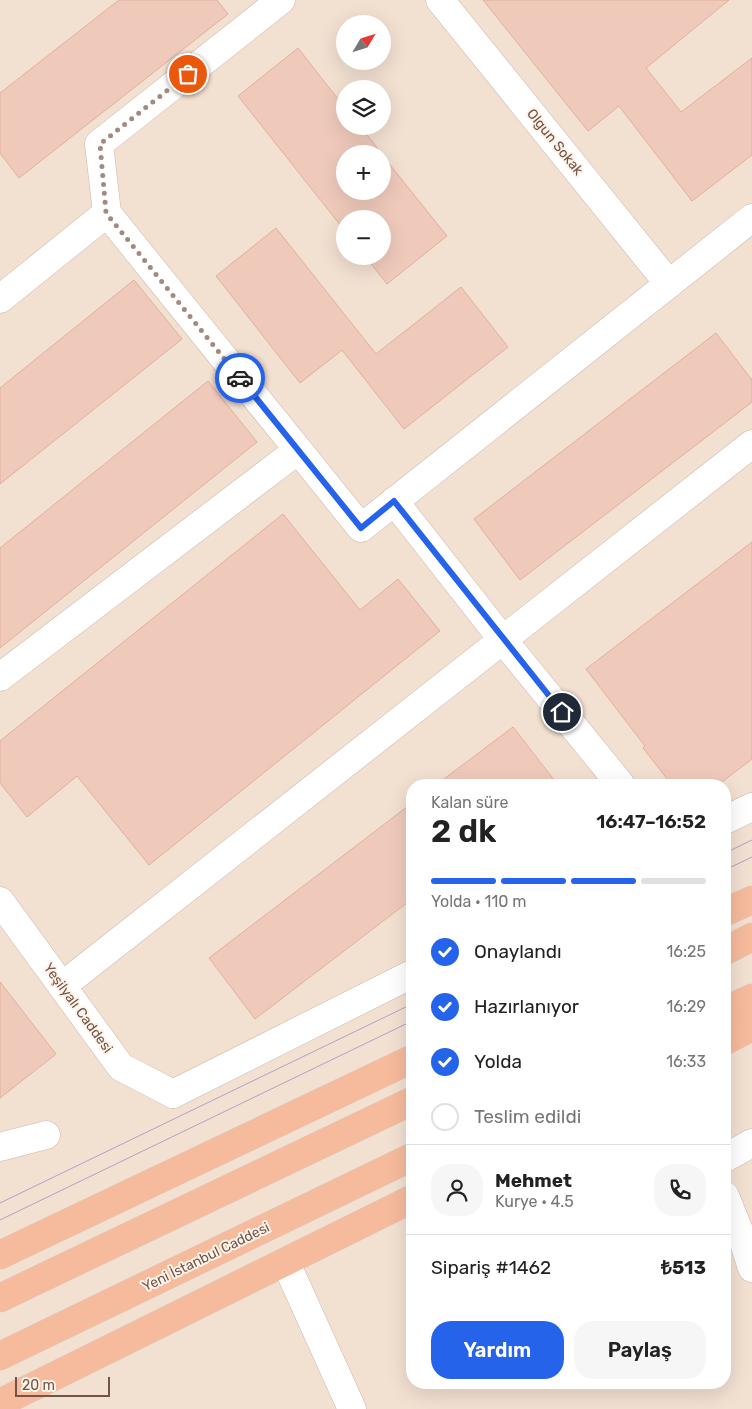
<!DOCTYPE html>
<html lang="tr">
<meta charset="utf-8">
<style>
body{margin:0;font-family:Rubik,sans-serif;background:#f6f6f6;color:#222;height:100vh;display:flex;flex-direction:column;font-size:19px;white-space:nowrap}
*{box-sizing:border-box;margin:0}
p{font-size:16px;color:#767676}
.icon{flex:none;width:28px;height:28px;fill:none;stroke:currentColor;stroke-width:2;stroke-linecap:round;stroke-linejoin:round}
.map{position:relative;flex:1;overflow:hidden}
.sheet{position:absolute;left:406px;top:779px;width:325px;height:610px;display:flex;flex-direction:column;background:#fff;border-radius:20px;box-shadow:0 5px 20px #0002}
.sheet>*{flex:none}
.needle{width:32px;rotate:52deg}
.buttons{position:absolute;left:336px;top:15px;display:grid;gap:10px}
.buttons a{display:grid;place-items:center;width:55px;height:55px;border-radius:50%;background:#fff;box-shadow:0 5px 20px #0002;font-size:25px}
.scale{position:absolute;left:15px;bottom:12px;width:95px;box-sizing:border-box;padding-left:5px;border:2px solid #72544a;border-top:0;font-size:14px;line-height:18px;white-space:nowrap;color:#72544a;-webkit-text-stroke:4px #fef3e8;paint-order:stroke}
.pin{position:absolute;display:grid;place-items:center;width:42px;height:42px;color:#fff;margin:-21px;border:2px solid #fff;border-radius:50%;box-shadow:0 1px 5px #0007}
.courier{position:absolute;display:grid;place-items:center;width:50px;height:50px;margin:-25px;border:4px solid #2563eb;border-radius:50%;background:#fff;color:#222;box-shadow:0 1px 6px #0007}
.head em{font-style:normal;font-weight:600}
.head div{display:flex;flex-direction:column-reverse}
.head{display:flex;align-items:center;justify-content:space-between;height:85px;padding:0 25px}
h1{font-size:32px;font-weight:600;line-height:38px}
.bar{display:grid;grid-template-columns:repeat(4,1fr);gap:8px 5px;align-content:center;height:60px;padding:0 25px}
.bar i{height:6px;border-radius:4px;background:#e0e0e0}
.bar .selected{background:#2563eb}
.bar p{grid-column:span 4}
.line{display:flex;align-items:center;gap:12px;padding:0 25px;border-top:1px solid #e0e0e0}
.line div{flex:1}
.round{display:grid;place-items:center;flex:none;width:52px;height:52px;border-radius:20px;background:#f6f6f6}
ol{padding:0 25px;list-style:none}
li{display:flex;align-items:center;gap:15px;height:55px}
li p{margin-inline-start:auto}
li .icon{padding:5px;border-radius:50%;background:#2563eb;color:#fff;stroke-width:4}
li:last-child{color:#767676}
li i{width:28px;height:28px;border:2px solid #e0e0e0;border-radius:50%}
.button{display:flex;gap:10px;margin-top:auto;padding:10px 25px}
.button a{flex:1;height:58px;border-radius:20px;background:#2563eb;color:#fff;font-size:20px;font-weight:600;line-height:58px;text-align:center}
.button a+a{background:#f6f6f6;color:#222}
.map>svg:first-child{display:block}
.residential{fill:#f2e0d1;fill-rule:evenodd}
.building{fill:#efcabb;stroke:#e1af9c}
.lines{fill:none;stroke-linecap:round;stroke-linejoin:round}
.minor-casing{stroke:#ceb8ad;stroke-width:29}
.tertiary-casing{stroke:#ceb8ad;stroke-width:29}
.trunk-casing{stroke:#d8cfcc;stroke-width:29}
.minor{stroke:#fff;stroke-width:28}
.tertiary{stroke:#fff;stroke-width:28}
.trunk{stroke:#f6ba9c;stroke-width:28}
.tram{stroke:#b0a2c4;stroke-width:1}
.done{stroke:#a28a80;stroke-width:5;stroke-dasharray:0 9}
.route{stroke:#2563eb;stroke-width:6}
.labels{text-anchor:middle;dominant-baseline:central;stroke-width:4;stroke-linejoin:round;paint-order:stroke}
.street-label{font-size:14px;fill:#72544a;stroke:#fef3e8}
</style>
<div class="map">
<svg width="752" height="1409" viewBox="0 0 752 1409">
<rect width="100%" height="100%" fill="#fbefe3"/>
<!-- residential -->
<path class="residential" d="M 0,0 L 752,0 L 752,1409 L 0,1409 ZM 345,24 L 382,24 L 382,61 L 345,61 ZM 345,89 L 382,89 L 382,126 L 345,126 ZM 345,154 L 382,154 L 382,191 L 345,191 ZM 345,219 L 382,219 L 382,256 L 345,256 ZM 412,785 L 725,785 L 725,1382 L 412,1382 Z"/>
<!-- building -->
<g class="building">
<path d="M 119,0 L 217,0 L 228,14 L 19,178 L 0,153 L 0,93 Z"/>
<path d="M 483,0 L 729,0 L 646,68 L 681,112 L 752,58 L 752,155 L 692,201 L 619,106 L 588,131 Z"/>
<path d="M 298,48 L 345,108 L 345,126 L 360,126 L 382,154 L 345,154 L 345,191 L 382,191 L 382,155 L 447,236 L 387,284 L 365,256 L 382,256 L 382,219 L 345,219 L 345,231 L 238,96 Z"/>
<path d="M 276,228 L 376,354 L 461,287 L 508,347 L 404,429 L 342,350 L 300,383 L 216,276 Z"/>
<path d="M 134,280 L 182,339 L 0,484 L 0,388 Z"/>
<path d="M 716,333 L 752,380 L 752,402 L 520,580 L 474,519 Z"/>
<path d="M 208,381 L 257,442 L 0,648 L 0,548 Z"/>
<path d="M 283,514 L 360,610 L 398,579 L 440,631 L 149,865 L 77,776 L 27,817 L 0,783 L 0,741 Z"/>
<path d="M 752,542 L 752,759 L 718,785 L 672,785 L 643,748 L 645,746 L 586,669 Z"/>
<path d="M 513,727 L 558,785 L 436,785 Z"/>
<path d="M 412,803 L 412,899 L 255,1019 L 209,958 Z"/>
<path d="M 0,982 L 56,1054 L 0,1098 Z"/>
</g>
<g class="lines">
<defs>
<g id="minor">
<path d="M 440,0 L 669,284"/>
<path d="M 107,213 L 361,528 L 752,218"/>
<path d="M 0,299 L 107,213 L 99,144 L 281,0"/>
<path d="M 394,501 L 503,640 L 621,785"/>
<path d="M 0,677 L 298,450"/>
<path d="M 725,820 L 752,807"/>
<path d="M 62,986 L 752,444"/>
<path d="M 173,1094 L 412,974"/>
<path d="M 0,1147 L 46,1135"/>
<path d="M 725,1158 L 752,1143"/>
<path d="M 725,1196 L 744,1243 L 752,1268"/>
<path d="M 286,1263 L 352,1409"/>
</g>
<path id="tertiary" d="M 0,901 L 121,1067 L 173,1094"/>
<g id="trunk">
<path d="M 725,912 L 752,900"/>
<path d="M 725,951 L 752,937"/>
<path d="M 725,1010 L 752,998"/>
<path d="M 725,1041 L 752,1027"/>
<path d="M 0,1255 L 412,1059"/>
<path d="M 0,1298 L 412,1101"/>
<path d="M 0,1356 L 412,1157"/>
<path d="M 0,1403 L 412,1199"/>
</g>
</defs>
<!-- minor casing -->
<use href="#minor" class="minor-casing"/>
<!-- tertiary casing -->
<use href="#tertiary" class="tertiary-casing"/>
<!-- trunk casing -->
<use href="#trunk" class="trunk-casing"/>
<!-- minor -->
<use href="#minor" class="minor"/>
<!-- tertiary -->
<use href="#tertiary" class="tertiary"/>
<!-- trunk -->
<use href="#trunk" class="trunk"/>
<!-- tram -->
<g class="tram">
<path d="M 725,853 L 752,840"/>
<path d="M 725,870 L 752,857"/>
<path d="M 0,1203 L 412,1004"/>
<path d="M 0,1220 L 412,1021"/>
</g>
</g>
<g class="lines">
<!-- done -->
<path class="done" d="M 188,74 L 100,144 L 106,213 L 240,378"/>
<!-- route -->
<path class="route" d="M 240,378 L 361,528 L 394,501 L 562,712"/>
</g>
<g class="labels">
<!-- street labels -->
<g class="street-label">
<text transform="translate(555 142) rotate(51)">Olgun Sokak</text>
<text transform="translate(78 1008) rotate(54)">Yeşilyalı Caddesi</text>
<text transform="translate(206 1257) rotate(-26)">Yeni İstanbul Caddesi</text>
</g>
</g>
</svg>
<div class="buttons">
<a><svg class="needle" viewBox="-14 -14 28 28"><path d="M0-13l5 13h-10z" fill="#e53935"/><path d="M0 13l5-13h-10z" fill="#767676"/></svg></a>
<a><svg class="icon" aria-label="layers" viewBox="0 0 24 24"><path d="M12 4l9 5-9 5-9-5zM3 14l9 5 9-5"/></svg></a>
<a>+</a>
<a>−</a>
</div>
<div class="scale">20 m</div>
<div class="pin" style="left:188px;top:74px;background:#ea580c"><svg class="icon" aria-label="bag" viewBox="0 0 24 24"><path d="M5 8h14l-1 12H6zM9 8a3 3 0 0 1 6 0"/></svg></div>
<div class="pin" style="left:562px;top:712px;background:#1f2937"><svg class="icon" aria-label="home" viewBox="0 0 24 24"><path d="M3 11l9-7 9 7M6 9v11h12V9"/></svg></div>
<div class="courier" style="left:240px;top:378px"><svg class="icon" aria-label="car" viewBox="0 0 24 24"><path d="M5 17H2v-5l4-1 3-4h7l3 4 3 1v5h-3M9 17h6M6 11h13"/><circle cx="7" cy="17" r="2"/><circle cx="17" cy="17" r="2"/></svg></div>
<section class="sheet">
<div class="head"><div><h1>2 dk</h1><p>Kalan süre</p></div><em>16:47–16:52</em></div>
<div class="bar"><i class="selected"></i><i class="selected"></i><i class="selected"></i><i></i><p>Yolda · 110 m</p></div>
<ol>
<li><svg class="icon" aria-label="check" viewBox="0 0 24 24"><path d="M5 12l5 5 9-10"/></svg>Onaylandı<p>16:25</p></li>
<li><svg class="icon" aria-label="check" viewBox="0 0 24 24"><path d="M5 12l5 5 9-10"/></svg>Hazırlanıyor<p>16:29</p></li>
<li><svg class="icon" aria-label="check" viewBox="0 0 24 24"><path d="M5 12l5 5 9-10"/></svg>Yolda<p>16:33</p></li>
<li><i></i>Teslim edildi</li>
</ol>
<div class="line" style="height:90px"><a class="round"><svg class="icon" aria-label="person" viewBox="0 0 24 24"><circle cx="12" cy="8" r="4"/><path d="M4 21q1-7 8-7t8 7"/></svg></a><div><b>Mehmet</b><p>Kurye · 4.5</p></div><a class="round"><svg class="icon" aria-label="phone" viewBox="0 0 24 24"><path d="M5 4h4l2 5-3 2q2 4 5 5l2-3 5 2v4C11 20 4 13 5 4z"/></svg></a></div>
<div class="line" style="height:65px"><div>Sipariş #1462</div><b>₺513</b></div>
<div class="button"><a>Yardım</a><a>Paylaş</a></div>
</section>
</div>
